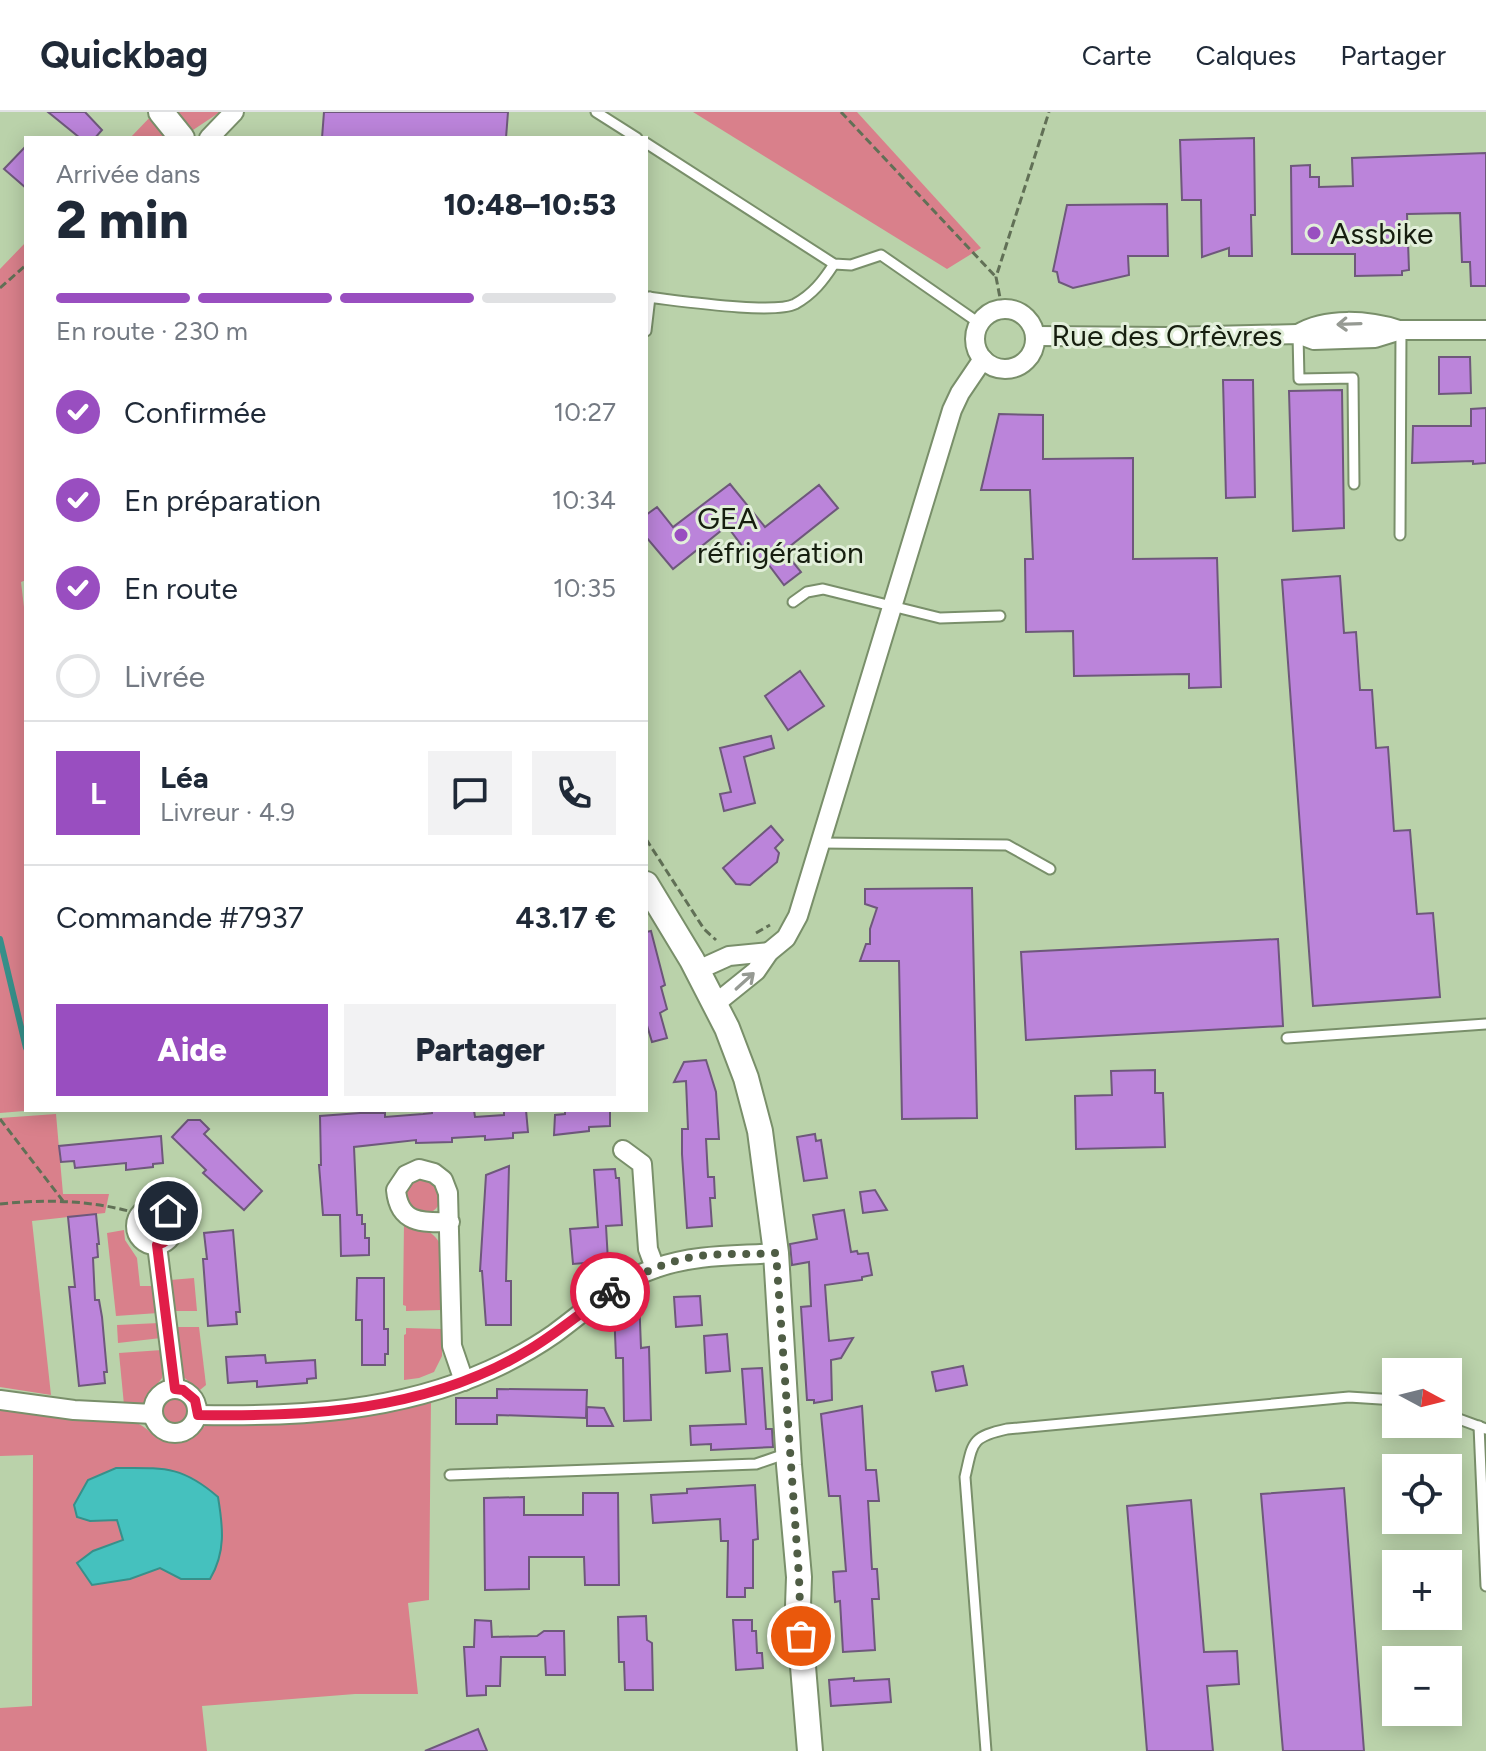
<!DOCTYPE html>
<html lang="fr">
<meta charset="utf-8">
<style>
body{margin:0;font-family:Figtree,sans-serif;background:#f2f2f3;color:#1f2937;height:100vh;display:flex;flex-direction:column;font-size:30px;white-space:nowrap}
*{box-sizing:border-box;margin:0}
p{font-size:26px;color:#747a83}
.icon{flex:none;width:44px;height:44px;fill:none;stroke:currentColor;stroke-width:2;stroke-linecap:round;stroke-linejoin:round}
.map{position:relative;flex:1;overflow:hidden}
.side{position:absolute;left:24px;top:24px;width:624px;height:976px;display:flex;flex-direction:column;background:#fff;border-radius:0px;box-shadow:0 4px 20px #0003}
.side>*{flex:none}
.needle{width:52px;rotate:97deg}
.buttons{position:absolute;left:1382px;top:1246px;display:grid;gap:16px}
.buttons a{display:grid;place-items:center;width:80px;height:80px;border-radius:0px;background:#fff;box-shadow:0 4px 20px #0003;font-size:40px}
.pin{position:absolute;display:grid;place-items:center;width:68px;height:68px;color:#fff;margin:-34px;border:4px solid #fff;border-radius:50%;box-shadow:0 2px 8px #0007}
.courier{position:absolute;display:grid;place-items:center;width:80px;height:80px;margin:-40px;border:6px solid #e11d48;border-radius:50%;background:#fff;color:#222;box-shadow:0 2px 10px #0007}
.overview em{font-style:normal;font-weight:800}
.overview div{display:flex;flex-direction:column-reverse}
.overview{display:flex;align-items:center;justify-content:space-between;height:136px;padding:0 32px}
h1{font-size:52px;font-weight:800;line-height:60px}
.bar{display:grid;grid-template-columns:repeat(4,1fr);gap:12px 8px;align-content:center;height:96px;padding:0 32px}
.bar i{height:10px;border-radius:6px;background:#e0e1e3}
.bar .on{background:#994ec0}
.bar p{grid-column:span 4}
.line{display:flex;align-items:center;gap:20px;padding:0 32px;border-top:2px solid #e0e1e3}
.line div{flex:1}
.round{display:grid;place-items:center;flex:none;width:84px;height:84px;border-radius:0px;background:#f2f2f3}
ol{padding:0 32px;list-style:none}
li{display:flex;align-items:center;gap:24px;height:88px}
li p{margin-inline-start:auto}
li .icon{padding:8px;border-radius:50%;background:#994ec0;color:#fff;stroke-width:4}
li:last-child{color:#747a83}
li i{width:44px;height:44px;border:4px solid #e0e1e3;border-radius:50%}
.action{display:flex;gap:16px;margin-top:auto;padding:16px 32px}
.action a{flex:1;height:92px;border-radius:0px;background:#994ec0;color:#fff;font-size:32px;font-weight:800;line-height:92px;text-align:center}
.action a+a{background:#f2f2f3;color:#1f2937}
header{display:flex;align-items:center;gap:48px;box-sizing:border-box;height:112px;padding:0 40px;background:#fff;border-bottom:2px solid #e0e1e3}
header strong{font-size:38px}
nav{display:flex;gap:44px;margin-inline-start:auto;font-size:28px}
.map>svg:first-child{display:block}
.green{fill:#d9808b}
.water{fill:#45c1be;stroke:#37908a;stroke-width:2}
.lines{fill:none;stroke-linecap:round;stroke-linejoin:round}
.stream{stroke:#37908a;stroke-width:6}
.building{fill:#bb84da;stroke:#6e587b;stroke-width:2}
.lane-casing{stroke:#798f6a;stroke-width:13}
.street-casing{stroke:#798f6a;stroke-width:22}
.secondary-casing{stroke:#798f6a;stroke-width:28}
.path{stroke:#617056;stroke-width:3;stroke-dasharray:8 4;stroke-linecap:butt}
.lane{stroke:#fff;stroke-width:9}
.street{stroke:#fff;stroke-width:18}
.secondary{stroke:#fff;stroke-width:24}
.oneway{stroke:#969a93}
.done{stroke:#4f5d45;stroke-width:8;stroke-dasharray:0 14.4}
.route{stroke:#e11d48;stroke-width:10}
.poi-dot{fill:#994ec0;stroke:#e2efda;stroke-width:3}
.labels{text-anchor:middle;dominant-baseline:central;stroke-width:6;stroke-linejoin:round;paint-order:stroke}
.poi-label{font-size:30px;fill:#161e0f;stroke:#e2efda;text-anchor:start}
.street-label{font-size:30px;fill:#161e0f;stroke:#e2efda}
</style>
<header>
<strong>Quickbag</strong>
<nav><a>Carte</a><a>Calques</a><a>Partager</a></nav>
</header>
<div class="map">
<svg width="1486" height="1639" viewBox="0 0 1486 1639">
<rect width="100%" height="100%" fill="#bad2aa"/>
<!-- green -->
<g class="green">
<path d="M 155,0 L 220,0 L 181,26 L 130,26 Z"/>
<path d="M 693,0 L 857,0 L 981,136 L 947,157 Z"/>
<path d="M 26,130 L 26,468 L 21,470 L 26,512 L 26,998 L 36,998 L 0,1001 L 0,157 Z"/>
<path d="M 56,1002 L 63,1082 L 109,1082 L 105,1101 L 32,1109 L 51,1283 L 0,1275 L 0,1006 Z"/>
<circle cx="423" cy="1084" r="18"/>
<path d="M 404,1110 C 421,1116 435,1118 442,1136 L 442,1198 L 406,1199 L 406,1194 L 403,1193 Z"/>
<path d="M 124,1118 L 125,1128 L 137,1146 L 140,1174 L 155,1174 L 158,1201 L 116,1204 L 107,1121 Z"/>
<path d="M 194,1166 L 197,1199 L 173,1199 L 170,1168 Z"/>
<path d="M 159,1211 L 161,1226 L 118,1231 L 117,1213 Z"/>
<path d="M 175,1215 L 199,1215 L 206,1273 L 200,1278 L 182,1264 Z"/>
<path d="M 406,1216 L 442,1217 L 442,1244 L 434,1260 L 419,1266 L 404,1268 L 404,1223 L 406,1222 Z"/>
<path d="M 162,1238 L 162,1266 L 141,1294 L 124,1293 L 119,1241 Z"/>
<circle cx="175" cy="1300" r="14"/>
<path d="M 431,1287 L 429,1488 L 408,1491 L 418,1582 L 355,1582 L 202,1594 L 207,1639 L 0,1639 L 0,1596 L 32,1594 L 33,1343 L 0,1344 L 0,1298 L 136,1311 C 145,1314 149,1320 157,1325 C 178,1338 192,1323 208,1312 Z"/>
</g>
<!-- water -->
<path class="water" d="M 116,1356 C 163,1356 181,1353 218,1385 C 223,1415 226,1440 210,1467 L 181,1467 L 160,1456 L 130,1467 L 92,1473 L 77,1451 L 93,1439 L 123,1428 L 117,1408 L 90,1409 L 77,1405 L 74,1393 L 88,1368 Z"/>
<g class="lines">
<!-- stream -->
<path class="stream" d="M 0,827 L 26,936"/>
</g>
<!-- building -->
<g class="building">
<path d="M 48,0 L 85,0 L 102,18 L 95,26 L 80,26 Z"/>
<path d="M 324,0 L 508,0 L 506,26 L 322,26 Z"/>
<path d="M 1254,26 L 1255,103 L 1251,103 L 1252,144 L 1229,144 L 1229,136 L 1202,145 L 1201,88 L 1182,88 L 1180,28 Z"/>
<path d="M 26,34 L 26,76 L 4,57 Z"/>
<path d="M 1486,41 L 1486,174 L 1471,174 L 1470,150 L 1462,150 L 1460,101 L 1407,102 L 1409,158 L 1402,159 L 1402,163 L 1355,164 L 1355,142 L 1292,142 L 1291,54 L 1310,53 L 1310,65 L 1319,65 L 1319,75 L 1353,74 L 1352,46 Z"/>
<path d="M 1167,92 L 1168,144 L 1128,144 L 1129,163 L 1073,176 L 1059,170 L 1057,160 L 1053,159 L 1067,93 Z"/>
<path d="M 1439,245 L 1470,245 L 1471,281 L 1439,282 Z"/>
<path d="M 1223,268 L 1253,268 L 1255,385 L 1226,386 Z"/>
<path d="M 1342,278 L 1344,416 L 1293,419 L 1289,279 Z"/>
<path d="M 1486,296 L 1486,351 L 1473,352 L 1473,349 L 1412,351 L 1413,314 L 1471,314 L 1471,297 Z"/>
<path d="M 999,302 L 1043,303 L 1043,347 L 1133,346 L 1133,447 L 1217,446 L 1221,575 L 1189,576 L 1189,562 L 1074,564 L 1073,519 L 1026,520 L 1025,447 L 1033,447 L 1030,378 L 981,378 Z"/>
<path d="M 730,372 L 765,415 L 819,373 L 838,396 L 784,439 L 801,460 L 784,473 L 768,452 L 760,458 L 727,414 L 673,457 L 646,425 L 646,403 L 657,395 L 673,415 Z"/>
<path d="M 1340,464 L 1344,521 L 1356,520 L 1360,578 L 1372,578 L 1376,636 L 1388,635 L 1394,719 L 1410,718 L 1417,802 L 1433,801 L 1440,885 L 1313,894 L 1282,468 Z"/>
<path d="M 800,559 L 824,594 L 788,618 L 765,584 Z"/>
<path d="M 771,624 L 774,636 L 744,645 L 755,691 L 724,699 L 720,682 L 731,680 L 720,636 Z"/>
<path d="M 771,714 L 783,728 L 775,736 L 779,741 L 777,750 L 750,773 L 736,772 L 723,756 Z"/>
<path d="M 972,776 L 977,1006 L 902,1007 L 899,849 L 860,849 L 866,832 L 870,832 L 870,817 L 877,796 L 865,792 L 865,777 Z"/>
<path d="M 651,819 L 665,873 L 661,875 L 667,897 L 660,901 L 667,926 L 652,930 L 646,910 L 646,820 Z"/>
<path d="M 1278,827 L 1283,914 L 1026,928 L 1021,840 Z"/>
<path d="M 706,948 L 716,980 L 719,1027 L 706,1027 L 708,1065 L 714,1065 L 715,1086 L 710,1086 L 712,1114 L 687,1116 L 682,1042 L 682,1017 L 688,1017 L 686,969 L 674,970 L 684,950 Z"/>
<path d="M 1155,958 L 1155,981 L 1163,981 L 1165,1035 L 1076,1037 L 1075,984 L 1112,983 L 1111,959 Z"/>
<path d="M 432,998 L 474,998 L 475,1005 L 504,1003 L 504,999 L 526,998 L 528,1020 L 513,1021 L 513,1026 L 485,1028 L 485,1024 L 452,1026 L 452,1030 L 416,1031 L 416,1028 L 354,1035 L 357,1103 L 362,1103 L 362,1112 L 365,1112 L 365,1126 L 369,1126 L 369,1143 L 341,1144 L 340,1103 L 323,1103 L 319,1053 L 321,1053 L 320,1004 L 360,1001 L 385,1001 L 385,1005 L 423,1002 L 432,1001 Z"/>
<path d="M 565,998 L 610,998 L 610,1014 L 589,1015 L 589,1019 L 554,1023 L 555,1003 L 565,1002 Z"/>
<path d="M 188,1008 L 200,1008 L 209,1017 L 204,1022 L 262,1079 L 244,1098 L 203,1061 L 206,1058 L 172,1025 Z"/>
<path d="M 815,1022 L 816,1029 L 821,1028 L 827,1066 L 804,1069 L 797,1025 Z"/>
<path d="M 161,1024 L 163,1051 L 153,1052 L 153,1055 L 126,1058 L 126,1051 L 75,1056 L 74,1049 L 61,1050 L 59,1034 Z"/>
<path d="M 509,1054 L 506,1169 L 511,1169 L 511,1213 L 486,1213 L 482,1159 L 480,1159 L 486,1063 Z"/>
<path d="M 615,1057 L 616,1066 L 619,1066 L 622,1113 L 606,1114 L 608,1149 L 573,1152 L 570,1117 L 598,1115 L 594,1058 Z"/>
<path d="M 875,1078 L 887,1098 L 863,1101 L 860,1080 Z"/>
<path d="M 844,1098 L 851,1140 L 857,1139 L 858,1142 L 868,1141 L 872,1163 L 862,1165 L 862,1168 L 825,1173 L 829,1229 L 853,1226 L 841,1246 L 831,1248 L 832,1288 L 814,1291 L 814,1288 L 807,1288 L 801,1195 L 811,1194 L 809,1150 L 792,1153 L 790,1132 L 817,1127 L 813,1103 Z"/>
<path d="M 96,1102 L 99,1132 L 97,1132 L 98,1145 L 93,1146 L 95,1188 L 99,1188 L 102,1205 L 107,1260 L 104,1260 L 105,1271 L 79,1274 L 69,1175 L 75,1175 L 68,1105 Z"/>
<path d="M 233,1118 L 240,1200 L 236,1200 L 237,1212 L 208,1214 L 203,1147 L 207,1147 L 204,1121 Z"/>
<path d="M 357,1166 L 384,1166 L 384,1217 L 388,1217 L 388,1242 L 385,1242 L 385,1253 L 362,1253 L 362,1208 L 356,1208 Z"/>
<path d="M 639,1184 L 641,1236 L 649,1235 L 651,1308 L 624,1309 L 623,1246 L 616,1246 L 614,1197 Z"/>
<path d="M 700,1184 L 702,1213 L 676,1215 L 674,1185 Z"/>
<path d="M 727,1222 L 730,1259 L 706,1261 L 704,1224 Z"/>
<path d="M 265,1243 L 266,1251 L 315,1248 L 316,1266 L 307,1267 L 307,1271 L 257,1275 L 257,1269 L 228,1271 L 226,1245 Z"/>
<path d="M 963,1254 L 967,1273 L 936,1279 L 932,1260 Z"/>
<path d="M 762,1256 L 766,1317 L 772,1317 L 773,1335 L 711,1338 L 711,1332 L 691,1333 L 690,1314 L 746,1312 L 742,1257 Z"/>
<path d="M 497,1277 L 587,1278 L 586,1306 L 497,1303 L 497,1312 L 456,1312 L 456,1286 L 497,1286 Z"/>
<path d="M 862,1294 L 866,1358 L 876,1358 L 879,1389 L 868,1389 L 872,1457 L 877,1457 L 879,1487 L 872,1487 L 875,1538 L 843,1540 L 840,1489 L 835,1490 L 833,1460 L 846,1459 L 840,1384 L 829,1384 L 821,1302 Z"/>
<path d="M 587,1295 L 604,1296 L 613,1314 L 587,1314 Z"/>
<path d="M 755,1373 L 758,1427 L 753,1428 L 753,1476 L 745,1476 L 745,1485 L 727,1485 L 728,1429 L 721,1429 L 720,1407 L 653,1411 L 651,1383 L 687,1381 L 687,1377 Z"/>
<path d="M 1344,1376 L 1364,1639 L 1283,1639 L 1261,1382 Z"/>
<path d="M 583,1381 L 618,1381 L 619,1473 L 585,1473 L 584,1445 L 529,1445 L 529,1477 L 485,1478 L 484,1386 L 524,1385 L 524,1403 L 583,1403 Z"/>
<path d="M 1191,1388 L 1204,1540 L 1237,1539 L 1239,1572 L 1207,1574 L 1213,1639 L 1147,1639 L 1127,1394 Z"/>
<path d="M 646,1504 L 647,1528 L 652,1531 L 653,1578 L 625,1578 L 624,1550 L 619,1550 L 618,1505 Z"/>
<path d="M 475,1508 L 491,1509 L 492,1525 L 537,1524 L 544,1519 L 564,1519 L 565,1563 L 546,1563 L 545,1545 L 501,1545 L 500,1574 L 486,1574 L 486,1583 L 467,1584 L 464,1535 L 474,1535 Z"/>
<path d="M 733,1508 L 752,1508 L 752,1519 L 756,1519 L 757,1541 L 762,1541 L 763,1556 L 736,1558 Z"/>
<path d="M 854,1566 L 854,1569 L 889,1567 L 891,1590 L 831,1594 L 829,1568 Z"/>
<path d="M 478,1617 L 487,1639 L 425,1639 Z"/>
</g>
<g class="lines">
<defs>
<g id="lane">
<path d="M 596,0 L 637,26"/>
<path d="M 646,31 L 834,152 L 851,153 L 881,143 L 979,211"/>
<path d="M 646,185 C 675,188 773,203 795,192 C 813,182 823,169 834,152"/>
<path d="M 646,219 L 650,185"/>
<path d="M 1298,222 L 1299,267 L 1353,266 L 1354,372"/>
<path d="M 1400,423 L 1401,218"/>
<path d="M 793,490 L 807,480 L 823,477 L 940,506 L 1000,504"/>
<path d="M 821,731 L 1007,733 L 1050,757"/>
<path d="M 1287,926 L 1486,912"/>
<path d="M 1448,1303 L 1486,1317"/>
<path d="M 1479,1314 L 1486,1474"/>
<path d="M 450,1363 L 756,1352 L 785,1342"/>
<path d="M 986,1639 L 965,1365 C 973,1331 970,1325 1007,1317 L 1349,1285 L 1396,1288"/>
</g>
<g id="street">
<path d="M 209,26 L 234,0"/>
<circle cx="1005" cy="227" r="30"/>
<path d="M 1298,222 C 1326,205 1368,208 1399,218"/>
<path d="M 1036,224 L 1169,225 L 1298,222 L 1314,228 L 1375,226 L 1401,218 L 1486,218"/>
<path d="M 698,858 L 729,844 L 769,840"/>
<path d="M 715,892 L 756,859 L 769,840 L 786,826 L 798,804 L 952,298 L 960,281 L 983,247"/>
<path d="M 623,1038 L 642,1052 L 648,1137 L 655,1156"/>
<circle cx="155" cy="1114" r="19"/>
<path d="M 450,1110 C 421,1111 399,1111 396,1078 L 406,1063 L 419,1057 L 434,1061 L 443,1068 L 448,1081 L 452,1234 L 464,1269"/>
<path d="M 157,1133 L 175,1277"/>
<circle cx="175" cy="1299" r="22"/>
<path d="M 0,1288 L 74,1298 L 153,1302"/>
<path d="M 198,1303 C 298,1305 397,1300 490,1258 C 512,1248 534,1236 554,1222 C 587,1198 617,1169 656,1156 C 696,1142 735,1144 776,1141"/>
</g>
<g id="secondary">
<path d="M 161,0 L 182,26"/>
<path d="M 646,772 L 692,848 L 727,916 L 746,966 L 760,1019 L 776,1141 L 789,1353 L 799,1465 L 798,1494 L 810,1639"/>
</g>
</defs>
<!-- lane casing -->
<use href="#lane" class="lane-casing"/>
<!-- street casing -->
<use href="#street" class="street-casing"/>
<!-- secondary casing -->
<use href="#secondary" class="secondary-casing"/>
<!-- path -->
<g class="path">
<path d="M 841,0 L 996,165"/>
<path d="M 0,176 L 26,153"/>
<path d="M 1002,196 L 996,165 L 1049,0"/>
<path d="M 646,727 L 704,817 L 716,828"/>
<path d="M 756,821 L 770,813"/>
<path d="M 0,1007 L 63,1089"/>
<path d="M 0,1092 C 48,1087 93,1088 139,1102"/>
</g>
<!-- lane -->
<use href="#lane" class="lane"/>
<!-- street -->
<use href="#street" class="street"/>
<!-- secondary -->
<use href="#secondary" class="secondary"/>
</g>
<!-- one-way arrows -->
<defs><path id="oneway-shaft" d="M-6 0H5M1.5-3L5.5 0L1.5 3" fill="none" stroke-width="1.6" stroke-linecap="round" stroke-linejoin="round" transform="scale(2)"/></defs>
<g class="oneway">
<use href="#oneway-shaft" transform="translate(1349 212) rotate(178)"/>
<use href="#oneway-shaft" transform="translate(745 869) rotate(-42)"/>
</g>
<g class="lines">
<!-- done -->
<path class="done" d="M 610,1180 C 639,1161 673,1146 708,1143 C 731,1141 754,1143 776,1141 L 799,1465 L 801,1524"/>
<!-- route -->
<path class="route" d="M 168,1099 C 180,1113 174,1128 157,1133 L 175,1277 L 183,1278 L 195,1288 L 198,1303 C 309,1305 426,1299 525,1240 C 555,1223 581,1200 610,1180"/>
</g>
<!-- markers -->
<g class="poi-dot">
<circle cx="1314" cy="121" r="8"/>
<circle cx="681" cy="423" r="8"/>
</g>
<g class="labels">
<!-- poi labels -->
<g class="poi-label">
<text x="1330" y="121">Assbike</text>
<text x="697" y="406">GEA<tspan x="697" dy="34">réfrigération</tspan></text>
</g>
<!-- street labels -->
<g class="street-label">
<text x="1167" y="223">Rue des Orfèvres</text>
</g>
</g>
</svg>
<div class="buttons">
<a><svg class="needle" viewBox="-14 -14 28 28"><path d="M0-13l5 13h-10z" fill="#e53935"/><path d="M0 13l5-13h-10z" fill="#747a83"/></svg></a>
<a><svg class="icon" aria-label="locate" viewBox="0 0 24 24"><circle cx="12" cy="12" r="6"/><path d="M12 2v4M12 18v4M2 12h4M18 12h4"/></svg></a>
<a>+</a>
<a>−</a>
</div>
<div class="pin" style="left:801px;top:1524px;background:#ea580c"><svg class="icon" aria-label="bag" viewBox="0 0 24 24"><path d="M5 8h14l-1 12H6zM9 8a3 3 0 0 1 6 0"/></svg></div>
<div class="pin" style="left:168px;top:1099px;background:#1f2937"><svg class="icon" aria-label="home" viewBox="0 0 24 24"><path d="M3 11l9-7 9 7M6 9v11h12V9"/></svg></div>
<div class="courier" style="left:610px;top:1180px"><svg class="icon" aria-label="bike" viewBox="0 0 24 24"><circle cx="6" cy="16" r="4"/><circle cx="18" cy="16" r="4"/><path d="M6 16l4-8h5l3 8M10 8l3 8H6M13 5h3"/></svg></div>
<section class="side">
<div class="overview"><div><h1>2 min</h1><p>Arrivée dans</p></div><em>10:48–10:53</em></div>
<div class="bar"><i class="on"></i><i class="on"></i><i class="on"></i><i></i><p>En route · 230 m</p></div>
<ol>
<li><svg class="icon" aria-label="check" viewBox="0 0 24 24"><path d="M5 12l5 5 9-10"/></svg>Confirmée<p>10:27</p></li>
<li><svg class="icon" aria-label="check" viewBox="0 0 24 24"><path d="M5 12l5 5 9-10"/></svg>En préparation<p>10:34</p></li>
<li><svg class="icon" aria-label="check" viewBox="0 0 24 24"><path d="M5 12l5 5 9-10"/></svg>En route<p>10:35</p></li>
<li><i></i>Livrée</li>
</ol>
<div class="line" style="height:144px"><b class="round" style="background:#994ec0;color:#fff">L</b><div><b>Léa</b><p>Livreur · 4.9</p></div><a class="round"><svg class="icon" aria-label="chat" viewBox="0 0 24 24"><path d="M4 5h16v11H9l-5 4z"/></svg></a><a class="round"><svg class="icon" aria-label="phone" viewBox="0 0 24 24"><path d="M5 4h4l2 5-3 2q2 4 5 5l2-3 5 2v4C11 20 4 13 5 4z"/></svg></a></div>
<div class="line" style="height:104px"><div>Commande #7937</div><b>43.17 €</b></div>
<div class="action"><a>Aide</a><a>Partager</a></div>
</section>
</div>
